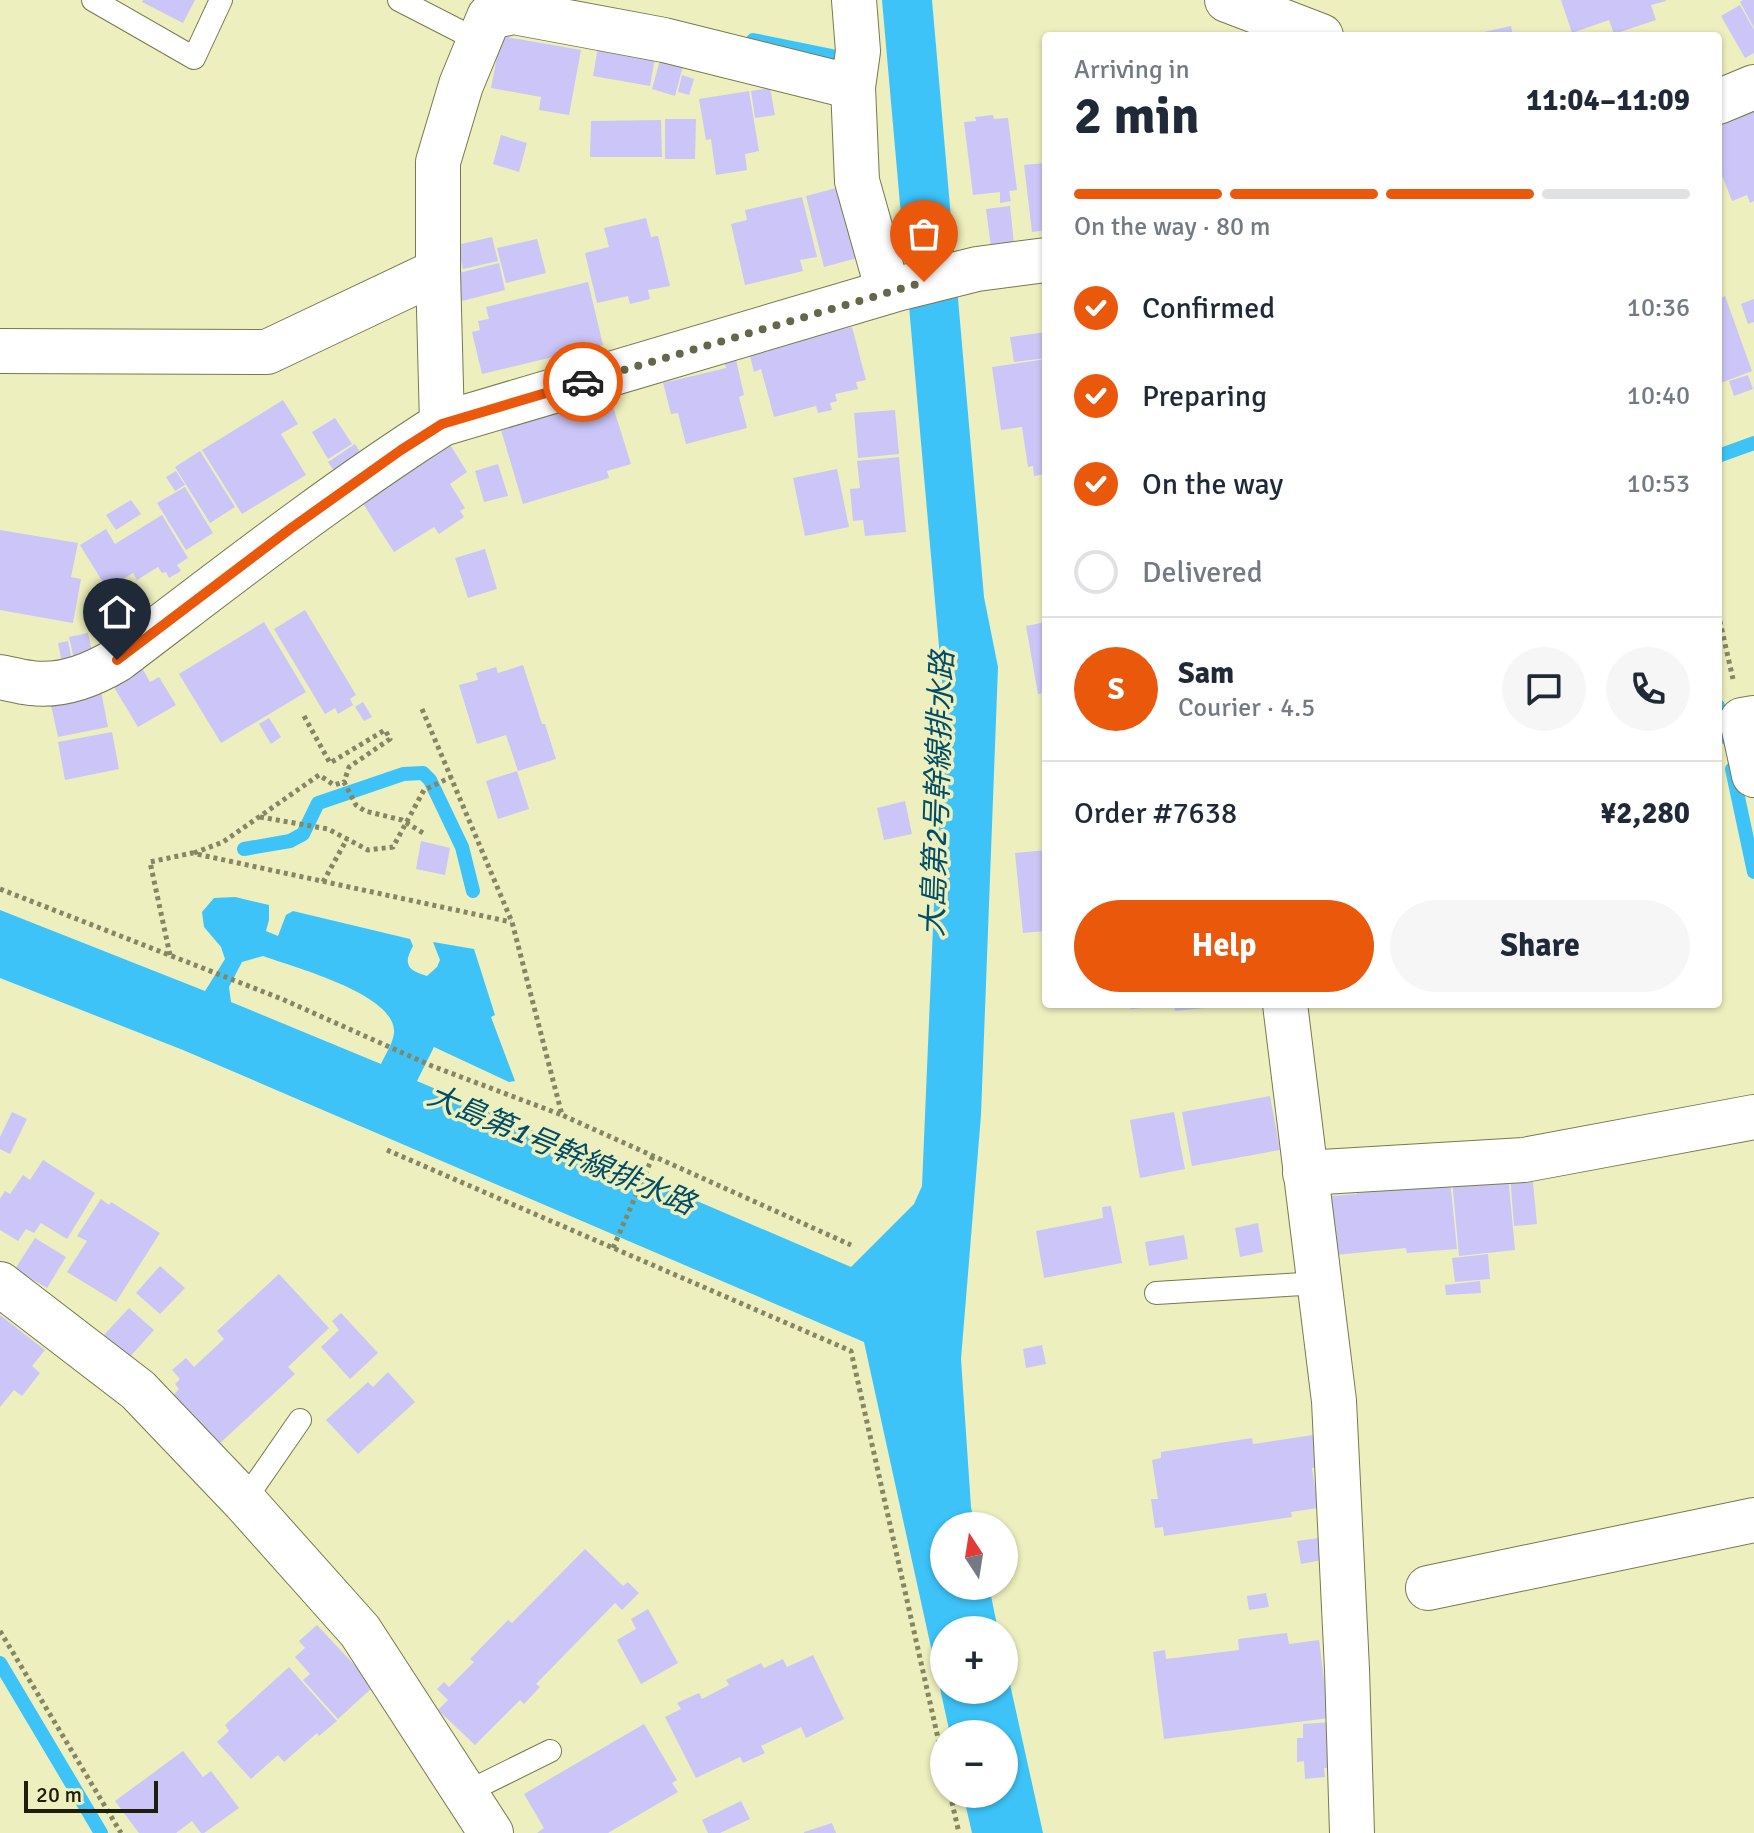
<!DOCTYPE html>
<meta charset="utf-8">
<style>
body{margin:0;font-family:Signika,"Noto Sans JP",sans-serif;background:#f6f6f7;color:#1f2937;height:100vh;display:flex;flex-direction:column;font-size:30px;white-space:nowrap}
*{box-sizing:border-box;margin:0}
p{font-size:26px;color:#747a83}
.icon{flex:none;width:44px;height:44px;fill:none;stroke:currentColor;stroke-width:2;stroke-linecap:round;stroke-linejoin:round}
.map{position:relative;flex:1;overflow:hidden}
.drawer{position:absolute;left:1042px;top:32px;width:680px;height:976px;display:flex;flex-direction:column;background:#fff;border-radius:8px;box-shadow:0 2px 6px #0004}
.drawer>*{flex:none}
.needle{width:52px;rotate:348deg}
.buttons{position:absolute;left:930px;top:1512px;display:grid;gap:16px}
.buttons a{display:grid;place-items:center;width:88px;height:88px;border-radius:50%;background:#fff;box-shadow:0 2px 6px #0004;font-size:40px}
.scale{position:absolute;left:24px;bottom:20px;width:134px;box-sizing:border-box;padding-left:8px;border:4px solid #1d1e0b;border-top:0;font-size:22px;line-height:28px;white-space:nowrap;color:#1d1e0b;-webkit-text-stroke:6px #edefbe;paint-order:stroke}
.pin{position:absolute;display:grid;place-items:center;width:68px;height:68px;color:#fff;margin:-82px -34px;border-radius:50% 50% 50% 0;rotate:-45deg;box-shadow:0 0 8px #0007}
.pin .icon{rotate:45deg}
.courier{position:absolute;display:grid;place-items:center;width:80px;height:80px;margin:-40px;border:6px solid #ea580c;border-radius:50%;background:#fff;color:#222;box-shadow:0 2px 10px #0007}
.head em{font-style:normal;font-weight:800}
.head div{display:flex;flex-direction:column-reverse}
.head{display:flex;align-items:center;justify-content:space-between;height:136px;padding:0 32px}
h1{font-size:52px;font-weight:800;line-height:60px}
.bar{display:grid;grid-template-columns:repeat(4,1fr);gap:12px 8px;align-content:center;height:96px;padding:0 32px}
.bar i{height:10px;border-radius:6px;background:#e0e1e3}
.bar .on{background:#ea580c}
.bar p{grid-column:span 4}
.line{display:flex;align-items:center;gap:20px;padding:0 32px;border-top:2px solid #e0e1e3}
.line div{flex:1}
.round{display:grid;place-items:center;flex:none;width:84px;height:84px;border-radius:42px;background:#f6f6f7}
ol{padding:0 32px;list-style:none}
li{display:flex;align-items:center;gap:24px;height:88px}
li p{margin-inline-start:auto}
li .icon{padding:8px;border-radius:50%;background:#ea580c;color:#fff;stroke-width:4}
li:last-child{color:#747a83}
li i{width:44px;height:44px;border:4px solid #e0e1e3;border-radius:50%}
.primary-button{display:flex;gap:16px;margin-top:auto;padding:16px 32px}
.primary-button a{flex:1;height:92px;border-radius:48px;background:#ea580c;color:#fff;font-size:32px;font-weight:800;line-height:92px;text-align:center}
.primary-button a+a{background:#f6f6f7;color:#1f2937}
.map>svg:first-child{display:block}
.water{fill:#3dc3f8;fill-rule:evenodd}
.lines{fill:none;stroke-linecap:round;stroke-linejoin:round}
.stream{stroke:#3dc3f8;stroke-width:14}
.building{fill:#cbc6f7}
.lane-casing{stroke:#78794d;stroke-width:24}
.street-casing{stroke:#78794d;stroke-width:46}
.path{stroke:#858664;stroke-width:5;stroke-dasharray:4 4;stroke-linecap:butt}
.lane{stroke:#fff;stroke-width:22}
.street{stroke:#fff;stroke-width:44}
.done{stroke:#66674a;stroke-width:8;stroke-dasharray:0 14.4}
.route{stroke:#ea580c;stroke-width:10}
.labels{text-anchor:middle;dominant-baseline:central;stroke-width:7;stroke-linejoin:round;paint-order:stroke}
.water-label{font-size:30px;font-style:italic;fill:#004d68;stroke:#edefbe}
</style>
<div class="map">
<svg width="1754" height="1833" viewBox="0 0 1754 1833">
<rect width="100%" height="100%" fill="#edefbe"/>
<!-- water -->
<path class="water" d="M 882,0 L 932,0 L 984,597 L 998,667 L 981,1115 L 961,1359 L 971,1507 L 975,1526 L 944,1526 L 944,1586 L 989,1586 L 998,1630 L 944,1630 L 944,1690 L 1004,1690 L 1004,1657 L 1043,1833 L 972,1833 L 963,1794 L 1004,1794 L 1004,1734 L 950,1734 L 864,1342 L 183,1050 L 0,978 L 0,910 L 205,991 L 225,959 L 221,947 L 204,927 L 202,912 L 214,898 L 235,897 L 269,905 L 269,920 L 266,931 L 278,936 L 286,915 L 293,911 L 410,939 L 413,946 C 403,964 407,970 427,976 L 437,967 L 440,960 L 433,942 L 474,949 L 495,1015 L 491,1017 L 515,1081 L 509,1082 L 434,1047 L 417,1081 L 851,1267 L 914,1204 L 922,1186 L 943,692 ZM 263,956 C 293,967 392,993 394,1030 C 395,1040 385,1055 381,1064 L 231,1002 L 229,987 L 242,962 Z"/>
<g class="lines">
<!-- stream -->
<g class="stream">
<path d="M 753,40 L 837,57"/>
<path d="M 1718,456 L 1754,443"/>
<path d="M 1718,706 L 1725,737"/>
<path d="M 1732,769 L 1754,872"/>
<path d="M 244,849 L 290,841 L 303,834 L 318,803 L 403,774 L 423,773 L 430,780 L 462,847 L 473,891"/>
<path d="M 0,1663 L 101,1833"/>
</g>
</g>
<!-- building -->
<g class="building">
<path d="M 143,0 L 195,0 L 183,23 L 142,2 Z"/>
<path d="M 1561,0 L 1666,0 L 1666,1 L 1651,5 L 1656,20 L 1614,34 L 1609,20 L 1572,33 Z"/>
<path d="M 1743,0 L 1754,0 L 1754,28 L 1740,2 Z"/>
<path d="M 1740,5 L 1754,30 L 1754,53 L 1745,58 L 1721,16 Z"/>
<path d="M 1511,26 L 1513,36 L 1470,36 L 1470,35 Z"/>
<path d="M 501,36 L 581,50 L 569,115 L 539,110 L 541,97 L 491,88 Z"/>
<path d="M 599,41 L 656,52 L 650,86 L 593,76 Z"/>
<path d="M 662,53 L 685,59 L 675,96 L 652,89 Z"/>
<path d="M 682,75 L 694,79 L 689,95 L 678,92 Z"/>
<path d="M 770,88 L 775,115 L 755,118 L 751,91 Z"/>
<path d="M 749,91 L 759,151 L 745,154 L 747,170 L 716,175 L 711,139 L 706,140 L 699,99 Z"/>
<path d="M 1754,110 L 1754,201 L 1750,203 L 1747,195 L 1732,201 L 1718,165 L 1718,125 Z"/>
<path d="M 993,115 L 994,119 L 1008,118 L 1017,190 L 1009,191 L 1011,201 L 1000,203 L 1000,192 L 973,195 L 964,122 L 976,121 L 975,117 Z"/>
<path d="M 665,119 L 696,119 L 695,159 L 665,159 Z"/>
<path d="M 661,120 L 662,157 L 590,157 L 591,121 Z"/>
<path d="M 501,135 L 527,143 L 519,172 L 493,164 Z"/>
<path d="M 1046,163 L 1046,230 L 1032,232 L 1024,165 Z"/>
<path d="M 844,186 L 861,257 L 824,267 L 806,196 Z"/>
<path d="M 802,197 L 817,257 L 800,260 L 803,271 L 745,285 L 731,224 L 747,220 L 745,210 Z"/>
<path d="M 1010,206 L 1014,244 L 991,247 L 986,209 Z"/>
<path d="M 646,218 L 651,237 L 658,236 L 670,286 L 648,290 L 650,299 L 630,304 L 628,296 L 597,303 L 585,253 L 609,247 L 604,228 Z"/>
<path d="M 492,237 L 498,261 L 463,269 L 457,245 Z"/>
<path d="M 537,239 L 546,273 L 506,283 L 497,248 Z"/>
<path d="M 499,263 L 505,290 L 462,301 L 455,274 Z"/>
<path d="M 588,282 L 603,345 L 599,346 L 601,355 L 572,362 L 570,353 L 482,374 L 472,332 L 480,330 L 478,321 L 489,319 L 486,307 Z"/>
<path d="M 1725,296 L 1752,371 L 1718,384 L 1718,299 Z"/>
<path d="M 1754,299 L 1754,322 L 1748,324 L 1741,304 Z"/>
<path d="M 852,327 L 866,380 L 856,382 L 858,389 L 835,394 L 837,401 L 830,403 L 832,410 L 818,413 L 816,406 L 774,417 L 761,369 L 754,372 L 749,352 Z"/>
<path d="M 1046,332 L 1046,358 L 1014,362 L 1010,337 Z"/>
<path d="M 735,355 L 744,395 L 739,397 L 747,428 L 686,444 L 678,413 L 671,414 L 663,383 L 726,368 L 723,358 Z"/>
<path d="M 1046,359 L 1046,474 L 1034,476 L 1033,466 L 1028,467 L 1022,427 L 1001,430 L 992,367 Z"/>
<path d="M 1748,375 L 1753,389 L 1734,396 L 1729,381 Z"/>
<path d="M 610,397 L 631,464 L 607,471 L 609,478 L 523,504 L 501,430 Z"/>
<path d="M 283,400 L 298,424 L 281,434 L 306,475 L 242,514 L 202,450 Z"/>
<path d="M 895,410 L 899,454 L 858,458 L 854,413 Z"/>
<path d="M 335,418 L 352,444 L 328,459 L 312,432 Z"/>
<path d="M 355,444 L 362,455 L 335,472 L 328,462 Z"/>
<path d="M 451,446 L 467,472 L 450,484 L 465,508 L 460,511 L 464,517 L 439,534 L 434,527 L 394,552 L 362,502 Z"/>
<path d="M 200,451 L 235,507 L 210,523 L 175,467 Z"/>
<path d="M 899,457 L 906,532 L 865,536 L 863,520 L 853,521 L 850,489 L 860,488 L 857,461 Z"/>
<path d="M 498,464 L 508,496 L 484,502 L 475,471 Z"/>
<path d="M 837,469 L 849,527 L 805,536 L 793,478 Z"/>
<path d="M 176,471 L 185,485 L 175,491 L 166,477 Z"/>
<path d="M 185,487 L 213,533 L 186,550 L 157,503 Z"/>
<path d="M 131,500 L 141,514 L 116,530 L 106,515 Z"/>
<path d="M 162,515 L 188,558 L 177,565 L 181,571 L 169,578 L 166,572 L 162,573 L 158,567 L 137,580 L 133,573 L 107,589 L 80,545 L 106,529 L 115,544 Z"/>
<path d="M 0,530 L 78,543 L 71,577 L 81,579 L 73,623 L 0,610 Z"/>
<path d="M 485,549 L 497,589 L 468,598 L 455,558 Z"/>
<path d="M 305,610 L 356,695 L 350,699 L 353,705 L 338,714 L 335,708 L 325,714 L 274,629 Z"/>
<path d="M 264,622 L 306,692 L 221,743 L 179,674 Z"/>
<path d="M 1046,622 L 1046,700 L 1044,700 L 1043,693 L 1038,694 L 1026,626 Z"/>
<path d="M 88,633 L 93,655 L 74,659 L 69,637 Z"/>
<path d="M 68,641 L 72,661 L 62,663 L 58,643 Z"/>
<path d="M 523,665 L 542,724 L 545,724 L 556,759 L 518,771 L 506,735 L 477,744 L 459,685 L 478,680 L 476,673 L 496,667 L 498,673 Z"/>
<path d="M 141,666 L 150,682 L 159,677 L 176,705 L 138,727 L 112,684 Z"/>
<path d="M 101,691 L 108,727 L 58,737 L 50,701 Z"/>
<path d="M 363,702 L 372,717 L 364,721 L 355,707 Z"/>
<path d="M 269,718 L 281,737 L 271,744 L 259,724 Z"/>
<path d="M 112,732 L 119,769 L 65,780 L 58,742 Z"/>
<path d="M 517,771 L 529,809 L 498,819 L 486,781 Z"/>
<path d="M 905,801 L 912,834 L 884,840 L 877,808 Z"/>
<path d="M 421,841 L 450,848 L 445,875 L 416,869 Z"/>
<path d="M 1046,850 L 1046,931 L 1023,933 L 1015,853 Z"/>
<path d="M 1130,1004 L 1163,1004 L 1163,1006 L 1131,1009 Z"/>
<path d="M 1174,1004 L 1213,1004 L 1214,1007 L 1175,1011 Z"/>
<path d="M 1270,1096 L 1280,1150 L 1192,1166 L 1182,1112 Z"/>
<path d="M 12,1112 L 27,1119 L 10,1154 L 0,1149 L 0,1137 Z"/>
<path d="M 1174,1112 L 1185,1169 L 1140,1178 L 1130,1120 Z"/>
<path d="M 43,1160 L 95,1193 L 67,1239 L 41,1223 L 34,1233 L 26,1229 L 18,1241 L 0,1230 L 0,1199 L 5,1191 L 10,1194 L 23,1175 L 30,1180 Z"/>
<path d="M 1532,1173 L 1537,1224 L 1514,1226 L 1510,1175 Z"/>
<path d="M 1508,1175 L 1515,1250 L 1459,1256 L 1452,1180 Z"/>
<path d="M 1450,1180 L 1457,1249 L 1407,1253 L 1406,1248 L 1335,1255 L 1330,1196 L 1357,1194 L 1356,1188 Z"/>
<path d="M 101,1199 L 109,1205 L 111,1202 L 160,1233 L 116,1302 L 67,1272 L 87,1241 L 77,1236 Z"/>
<path d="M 1111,1206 L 1122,1263 L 1044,1278 L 1036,1231 L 1103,1218 L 1102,1207 Z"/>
<path d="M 1258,1223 L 1263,1252 L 1240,1257 L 1235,1228 Z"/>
<path d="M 1184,1235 L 1188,1259 L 1149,1266 L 1145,1242 Z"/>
<path d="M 35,1238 L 66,1257 L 47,1288 L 15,1269 Z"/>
<path d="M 1488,1254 L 1490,1279 L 1455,1282 L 1452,1258 Z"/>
<path d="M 160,1266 L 185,1288 L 160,1314 L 136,1293 Z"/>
<path d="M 279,1274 L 329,1328 L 288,1367 L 295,1374 L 219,1444 L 173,1395 L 179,1389 L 175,1384 L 180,1379 L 172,1370 L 186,1358 L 194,1367 L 224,1339 L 217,1331 Z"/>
<path d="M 1480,1281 L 1481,1293 L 1446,1295 L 1445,1285 Z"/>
<path d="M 129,1308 L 154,1330 L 129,1358 L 104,1335 Z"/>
<path d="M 341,1313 L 378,1353 L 350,1379 L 321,1347 L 339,1330 L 332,1321 Z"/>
<path d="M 0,1315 L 45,1350 L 32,1366 L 40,1373 L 22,1396 L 14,1390 L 0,1407 Z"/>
<path d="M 1042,1345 L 1046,1364 L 1026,1368 L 1023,1349 Z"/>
<path d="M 388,1372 L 415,1402 L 358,1454 L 326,1420 L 368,1382 L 373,1387 Z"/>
<path d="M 1313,1435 L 1318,1467 L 1312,1468 L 1318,1508 L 1291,1512 L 1292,1517 L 1164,1536 L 1163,1527 L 1155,1528 L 1151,1499 L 1158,1499 L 1152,1460 L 1161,1458 L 1161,1452 L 1252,1438 L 1253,1444 Z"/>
<path d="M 1319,1538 L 1322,1560 L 1301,1564 L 1297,1541 Z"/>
<path d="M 585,1549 L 623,1586 L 628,1582 L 639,1593 L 622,1610 L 615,1603 L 536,1684 L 540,1687 L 524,1704 L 520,1700 L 475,1745 L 438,1710 L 448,1700 L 437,1689 L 444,1682 L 449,1687 L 474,1662 L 470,1659 L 508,1620 L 512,1623 Z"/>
<path d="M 1266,1593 L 1269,1607 L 1249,1610 L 1247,1596 Z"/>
<path d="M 648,1609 L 678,1663 L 641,1684 L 617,1640 L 636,1629 L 631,1619 Z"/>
<path d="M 317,1625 L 374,1686 L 338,1719 L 303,1680 L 310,1674 L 295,1657 L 305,1648 L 299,1641 Z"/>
<path d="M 1287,1633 L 1289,1644 L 1319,1640 L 1329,1718 L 1164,1739 L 1153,1652 L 1165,1650 L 1166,1659 L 1239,1650 L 1238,1639 Z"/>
<path d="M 813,1655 L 844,1719 L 806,1738 L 801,1727 L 761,1746 L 765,1753 L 743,1763 L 740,1757 L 696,1778 L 665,1717 L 681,1709 L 677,1703 L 699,1693 L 702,1699 L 729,1685 L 726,1680 L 761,1663 L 764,1668 L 783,1659 L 787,1667 Z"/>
<path d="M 289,1667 L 337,1721 L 319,1736 L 317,1733 L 284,1762 L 278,1755 L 251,1779 L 217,1742 L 229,1731 L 225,1725 Z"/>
<path d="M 1332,1722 L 1334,1768 L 1324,1768 L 1325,1777 L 1305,1779 L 1304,1761 L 1297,1762 L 1297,1738 L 1303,1738 L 1303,1724 Z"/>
<path d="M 644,1724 L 677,1780 L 672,1783 L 678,1792 L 608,1833 L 537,1833 L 544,1828 L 524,1794 Z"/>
<path d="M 183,1751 L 203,1777 L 211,1771 L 239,1808 L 204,1833 L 201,1833 L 192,1821 L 176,1833 L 139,1833 L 115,1801 Z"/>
<path d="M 741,1801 L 750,1819 L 720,1833 L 708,1833 L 702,1820 Z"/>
<path d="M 832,1823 L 836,1833 L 804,1833 L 804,1832 Z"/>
</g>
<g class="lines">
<defs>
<g id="lane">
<path d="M 93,0 L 194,58 L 221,0"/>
<path d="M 399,0 L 479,41"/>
<path d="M 1156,1293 L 1319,1283"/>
<path d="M 244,1501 L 300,1420"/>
<path d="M 465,1793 L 550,1751"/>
</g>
<g id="street">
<path d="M 854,0 L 858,51 L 853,87 L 857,181 L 888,291"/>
<path d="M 1227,0 L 1321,36"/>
<path d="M 1718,102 L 1754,87"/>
<path d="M 0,351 L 267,352 L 438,271"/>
<path d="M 442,424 L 438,271 L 438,162 L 461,85 L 489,17 L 514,12 L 664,40 L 853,87"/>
<path d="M 0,677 C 10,679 21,682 31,683 C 61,687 92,675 117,660 C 224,579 329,496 442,424 L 897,289 L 977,269 L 1046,260"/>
<path d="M 1754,718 L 1742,720 L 1754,775"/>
<path d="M 1285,1004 L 1334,1401 L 1347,1669 L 1352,1833"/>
<path d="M 1305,1173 L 1524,1160 L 1754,1117"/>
<path d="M 0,1284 L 138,1390 L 244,1501 L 360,1631 L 491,1833"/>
<path d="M 1428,1588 L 1754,1520"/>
</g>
</defs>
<!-- lane casing -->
<use href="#lane" class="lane-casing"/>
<!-- street casing -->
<use href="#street" class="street-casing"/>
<!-- path -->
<g class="path">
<path d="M 1718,613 L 1733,679"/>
<path d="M 422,709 L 512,922 L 562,1115 L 851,1245"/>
<path d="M 304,716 L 330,763 L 385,730 L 390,739 L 349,767 L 344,782"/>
<path d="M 260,817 L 328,829 L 368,850 L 393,847 L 424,790 L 451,777"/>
<path d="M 194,853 L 223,842 L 319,775 L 334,785 L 344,782 L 356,805 L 365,811 L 402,820 L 423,833"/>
<path d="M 323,882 L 347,839"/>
<path d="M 0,889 L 282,999 L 432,1066 L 562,1115"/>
<path d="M 170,955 L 150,862 L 192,853 L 511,922"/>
<path d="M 387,1150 L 851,1351 L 944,1765"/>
<path d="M 613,1248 L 653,1156"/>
<path d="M 0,1631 L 121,1833"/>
<path d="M 950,1794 L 959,1833"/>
</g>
<!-- lane -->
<use href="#lane" class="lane"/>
<!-- street -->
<use href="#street" class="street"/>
</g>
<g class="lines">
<!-- done -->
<path class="done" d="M 583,382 L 924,282"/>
<!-- route -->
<path class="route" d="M 117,660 L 290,529 L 401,450 L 442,424 L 583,382"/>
</g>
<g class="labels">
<!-- water labels -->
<g class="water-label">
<text transform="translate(938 794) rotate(-88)">大島第2号幹線排水路</text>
<text transform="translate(561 1150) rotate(23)">大島第1号幹線排水路</text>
</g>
</g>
</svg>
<div class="buttons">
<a><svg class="needle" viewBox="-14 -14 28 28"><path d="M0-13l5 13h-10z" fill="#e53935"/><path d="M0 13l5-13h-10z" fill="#747a83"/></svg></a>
<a>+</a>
<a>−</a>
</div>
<div class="scale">20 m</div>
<div class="pin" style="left:924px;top:282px;background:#ea580c"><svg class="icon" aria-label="bag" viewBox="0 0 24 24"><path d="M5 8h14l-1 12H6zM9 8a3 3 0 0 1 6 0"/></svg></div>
<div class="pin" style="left:117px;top:660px;background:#1f2937"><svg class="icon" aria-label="home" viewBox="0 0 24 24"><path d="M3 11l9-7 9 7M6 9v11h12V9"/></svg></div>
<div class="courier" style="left:583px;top:382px"><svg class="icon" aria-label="car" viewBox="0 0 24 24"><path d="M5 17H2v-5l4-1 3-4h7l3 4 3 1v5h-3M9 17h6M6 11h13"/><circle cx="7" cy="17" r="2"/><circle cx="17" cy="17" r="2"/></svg></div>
<section class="drawer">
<div class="head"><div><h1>2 min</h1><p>Arriving in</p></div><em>11:04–11:09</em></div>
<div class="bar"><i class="on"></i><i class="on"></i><i class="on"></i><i></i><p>On the way · 80 m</p></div>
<ol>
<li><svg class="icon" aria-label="check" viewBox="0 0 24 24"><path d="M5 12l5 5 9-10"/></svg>Confirmed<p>10:36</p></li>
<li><svg class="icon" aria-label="check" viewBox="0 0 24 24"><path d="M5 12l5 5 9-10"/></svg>Preparing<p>10:40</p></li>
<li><svg class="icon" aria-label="check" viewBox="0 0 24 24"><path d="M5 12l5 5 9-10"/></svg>On the way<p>10:53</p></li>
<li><i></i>Delivered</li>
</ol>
<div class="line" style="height:144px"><b class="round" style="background:#ea580c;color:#fff">S</b><div><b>Sam</b><p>Courier · 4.5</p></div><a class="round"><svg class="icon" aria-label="chat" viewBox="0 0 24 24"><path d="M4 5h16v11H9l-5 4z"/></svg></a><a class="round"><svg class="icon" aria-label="phone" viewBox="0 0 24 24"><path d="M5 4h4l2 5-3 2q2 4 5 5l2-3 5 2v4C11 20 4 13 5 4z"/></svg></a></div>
<div class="line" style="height:104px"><div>Order #7638</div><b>¥2,280</b></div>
<div class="primary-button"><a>Help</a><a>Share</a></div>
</section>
</div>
